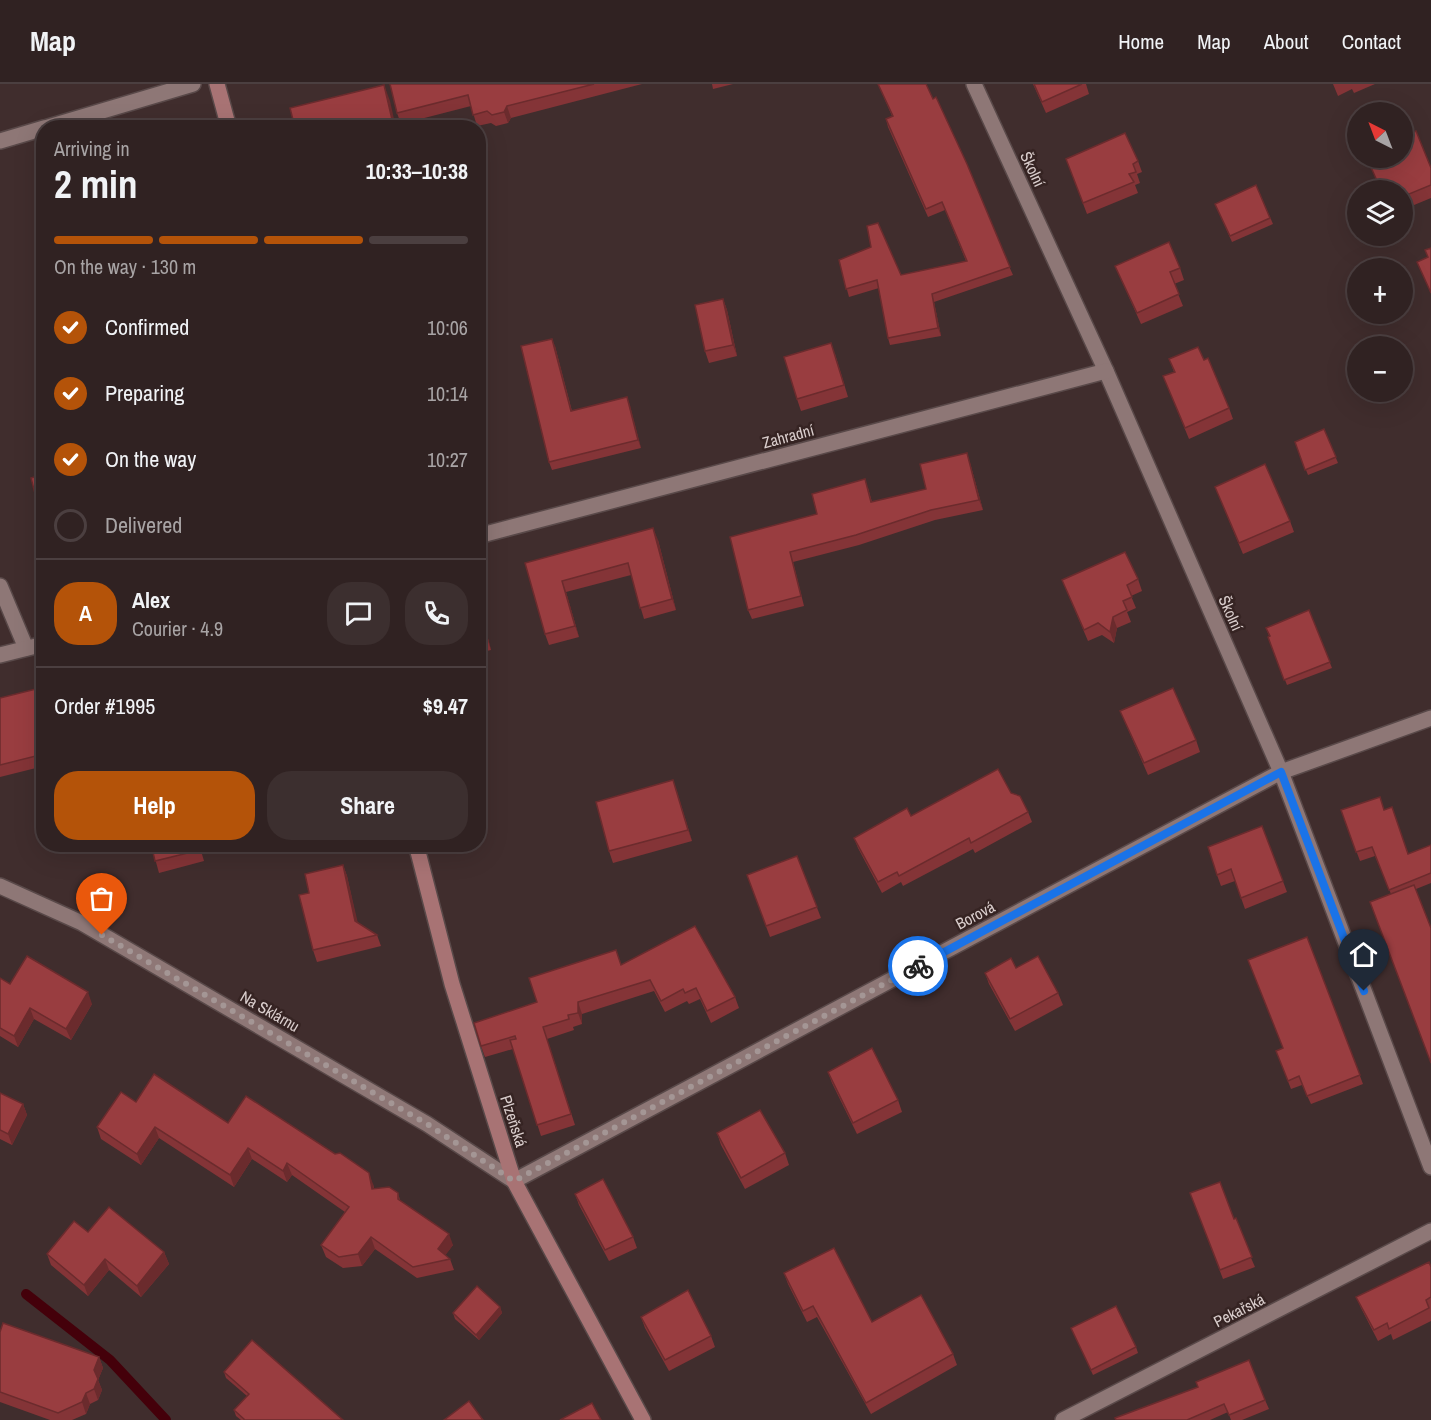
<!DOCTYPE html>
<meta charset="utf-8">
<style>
body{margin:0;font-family:"Archivo Narrow",sans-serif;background:#3c2f2f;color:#f1f3f6;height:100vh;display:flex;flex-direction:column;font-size:22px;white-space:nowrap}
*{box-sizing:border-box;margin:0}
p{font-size:20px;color:#a8a4a5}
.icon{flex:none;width:33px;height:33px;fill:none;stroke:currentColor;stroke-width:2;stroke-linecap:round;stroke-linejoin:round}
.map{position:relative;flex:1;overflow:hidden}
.drawer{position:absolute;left:36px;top:36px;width:450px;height:732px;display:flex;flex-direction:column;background:#302222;border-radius:24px;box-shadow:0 6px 24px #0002,0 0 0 2px #4b3f40}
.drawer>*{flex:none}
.needle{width:39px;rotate:318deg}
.fabs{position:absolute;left:1347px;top:18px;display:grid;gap:12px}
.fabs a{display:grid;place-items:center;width:66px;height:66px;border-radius:50%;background:#302222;box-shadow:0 6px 24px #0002,0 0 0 2px #4b3f40;font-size:30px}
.pin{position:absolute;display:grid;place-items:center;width:51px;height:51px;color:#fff;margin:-62px -26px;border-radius:50% 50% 50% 0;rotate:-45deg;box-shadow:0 0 6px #0007}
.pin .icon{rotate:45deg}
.courier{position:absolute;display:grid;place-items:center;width:60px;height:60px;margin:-30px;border:4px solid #1a73e8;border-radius:50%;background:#fff;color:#222;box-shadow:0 2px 8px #0007}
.overview em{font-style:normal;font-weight:700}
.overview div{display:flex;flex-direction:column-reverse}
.overview{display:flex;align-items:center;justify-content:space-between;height:102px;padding:0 18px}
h1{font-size:39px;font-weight:700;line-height:45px}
.bar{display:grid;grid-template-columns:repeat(4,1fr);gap:9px 6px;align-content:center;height:72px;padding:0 18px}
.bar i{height:8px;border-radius:4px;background:#4b3f40}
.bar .current{background:#b45309}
.bar p{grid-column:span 4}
.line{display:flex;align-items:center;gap:15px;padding:0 18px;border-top:2px solid #4b3f40}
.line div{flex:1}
.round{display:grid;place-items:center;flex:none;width:63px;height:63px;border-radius:24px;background:#3c2f2f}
ol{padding:0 18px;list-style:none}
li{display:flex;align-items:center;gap:18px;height:66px}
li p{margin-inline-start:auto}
li .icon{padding:6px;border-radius:50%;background:#b45309;color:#fff;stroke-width:4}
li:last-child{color:#a8a4a5}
li i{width:33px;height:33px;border:3px solid #4b3f40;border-radius:50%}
.button{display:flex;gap:12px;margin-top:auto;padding:12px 18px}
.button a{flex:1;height:69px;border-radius:24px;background:#b45309;color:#fff;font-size:24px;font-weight:700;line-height:69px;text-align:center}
.button a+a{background:#3c2f2f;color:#f1f3f6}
header{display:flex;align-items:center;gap:36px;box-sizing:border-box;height:84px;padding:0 30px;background:#302222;border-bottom:2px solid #4b3f40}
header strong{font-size:28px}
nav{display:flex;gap:33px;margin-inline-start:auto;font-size:21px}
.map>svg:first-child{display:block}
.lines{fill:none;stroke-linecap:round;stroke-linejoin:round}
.stream{stroke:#44000a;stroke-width:10}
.minor-casing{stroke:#594949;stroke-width:18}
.secondary-casing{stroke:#594949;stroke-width:18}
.minor{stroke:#8e7776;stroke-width:15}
.secondary{stroke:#a87374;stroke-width:15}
.wall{fill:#843437}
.shaded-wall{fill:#6b2b2d}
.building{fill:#993d40;stroke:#6b2b2d;stroke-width:1.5}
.done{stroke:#a49695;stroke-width:6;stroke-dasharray:0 10.8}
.route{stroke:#1a73e8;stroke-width:8}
.labels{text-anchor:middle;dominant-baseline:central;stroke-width:5;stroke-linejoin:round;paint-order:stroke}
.street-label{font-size:16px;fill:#dacecd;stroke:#362423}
</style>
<header>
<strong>Map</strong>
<nav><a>Home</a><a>Map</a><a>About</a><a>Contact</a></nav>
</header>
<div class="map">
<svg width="1431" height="1336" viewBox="0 0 1431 1336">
<rect width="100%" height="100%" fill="#402d2d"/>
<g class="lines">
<!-- stream -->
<path class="stream" d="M 26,1210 L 110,1276 L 166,1336"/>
<defs>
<g id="minor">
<path d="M 974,0 L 1106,287 L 1281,688 L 1431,1083"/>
<path d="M 45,44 L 193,0"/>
<path d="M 0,57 L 44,44"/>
<path d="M 478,452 L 1106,287"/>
<path d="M 0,502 L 26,564"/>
<path d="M 0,571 L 44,560"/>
<path d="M 0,802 L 82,839 L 427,1040 L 514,1097 L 1281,688 L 1431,634"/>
<path d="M 1063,1336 L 1431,1147"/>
</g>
<g id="secondary">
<path d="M 217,0 L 229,44"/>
<path d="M 416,760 L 452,900 L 514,1097 L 643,1336"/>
</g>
</defs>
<!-- minor casing -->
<use href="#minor" class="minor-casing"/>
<!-- secondary casing -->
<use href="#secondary" class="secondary-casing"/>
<!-- minor -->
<use href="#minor" class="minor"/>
<!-- secondary -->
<use href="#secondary" class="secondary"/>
</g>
<!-- wall -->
<g class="wall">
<path d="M 390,0 L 642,0 L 511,34 L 508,39 L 496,42 L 491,39 L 477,42 L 471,22 L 401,40 L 397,29 Z"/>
<path d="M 712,0 L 733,0 L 713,5 Z"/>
<path d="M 878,0 L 926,0 L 1013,191 L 934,218 L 941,252 L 890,261 L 888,254 L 879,204 L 849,213 L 839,176 L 901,191 L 966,177 L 945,126 L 928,133 L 888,43 L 886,35 L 892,32 Z"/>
<path d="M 1033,0 L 1086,0 L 1089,10 L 1046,29 Z"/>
<path d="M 1333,0 L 1375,0 L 1354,9 L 1352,5 L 1338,12 Z"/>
<path d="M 1367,74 L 1431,84 L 1431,114 L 1402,126 L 1402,106 L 1381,106 Z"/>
<path d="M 1066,75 L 1138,77 L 1142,88 L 1137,90 L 1140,99 L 1135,101 L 1138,109 L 1087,130 Z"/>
<path d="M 1256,101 L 1273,140 L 1232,158 L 1215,120 Z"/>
<path d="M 1115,182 L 1180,184 L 1184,196 L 1174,200 L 1183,222 L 1141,240 Z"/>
<path d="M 723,215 L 727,226 L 737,272 L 709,279 L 705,267 Z"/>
<path d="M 555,262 L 572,327 L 627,313 L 641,364 L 552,386 L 549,378 Z"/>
<path d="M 835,270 L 848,313 L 801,327 L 797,315 Z"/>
<path d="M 1169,275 L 1204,276 L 1229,324 L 1233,335 L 1189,355 L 1163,292 L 1174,288 Z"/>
<path d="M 1324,345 L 1338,379 L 1308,391 L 1295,358 Z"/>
<path d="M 970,379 L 983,426 L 935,436 L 859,461 L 793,478 L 804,522 L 752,535 L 748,526 L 817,430 L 868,404 L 872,418 L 926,405 Z"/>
<path d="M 1215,403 L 1290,437 L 1294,448 L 1243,470 Z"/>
<path d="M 658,456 L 676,526 L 644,535 L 631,491 L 566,508 L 579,553 L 549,561 L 545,550 L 525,479 Z"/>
<path d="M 1138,495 L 1142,507 L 1131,512 L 1136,524 L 1127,528 L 1131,538 L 1117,544 L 1114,559 L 1102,551 L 1088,557 L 1062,496 Z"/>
<path d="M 478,516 L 491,566 L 478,569 Z"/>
<path d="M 1309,526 L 1332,584 L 1287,601 L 1268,553 L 1269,552 L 1266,544 Z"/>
<path d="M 44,603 L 44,682 L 0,693 L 0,614 Z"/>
<path d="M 1120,627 L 1196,656 L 1200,668 L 1148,691 Z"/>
<path d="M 673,696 L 692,757 L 613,779 L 609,767 Z"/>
<path d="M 1011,709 L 1028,728 L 1032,738 L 975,769 L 973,765 L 903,802 L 901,798 L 882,809 L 858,764 L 854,754 L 911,732 Z"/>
<path d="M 1341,726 L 1384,726 L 1409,770 L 1431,761 L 1431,799 L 1416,805 L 1391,810 L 1375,772 L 1360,777 Z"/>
<path d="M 1262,742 L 1287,808 L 1245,825 L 1235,797 L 1221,802 L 1217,791 Z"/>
<path d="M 151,760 L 199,760 L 204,777 L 159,789 Z"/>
<path d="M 797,772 L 821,834 L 770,853 L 747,791 Z"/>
<path d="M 343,781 L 347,792 L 357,838 L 377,851 L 381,862 L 317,878 L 313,866 L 309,809 Z"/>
<path d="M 1307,853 L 1363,1000 L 1311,1020 L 1302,1001 L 1291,1005 L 1276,967 L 1283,965 Z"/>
<path d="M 621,881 L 735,913 L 739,924 L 711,939 L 700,915 L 689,920 L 687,917 L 665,928 L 654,907 L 582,930 L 582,940 L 573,943 L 574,946 L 547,955 L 575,1041 L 541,1052 L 513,965 L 485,973 L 481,962 L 537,918 Z"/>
<path d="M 1016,884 L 1058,909 L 1063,921 L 1015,947 L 989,900 L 985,889 Z"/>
<path d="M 0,894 L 10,900 L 92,920 L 71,956 L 34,935 L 18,963 L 0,952 Z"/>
<path d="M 828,988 L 898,1016 L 902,1028 L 857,1050 L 832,999 Z"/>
<path d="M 0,1009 L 23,1020 L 27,1031 L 12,1061 L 0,1055 Z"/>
<path d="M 136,1018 L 228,1039 L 373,1100 L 374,1104 L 398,1109 L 400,1116 L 453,1161 L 445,1171 L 450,1175 L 454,1186 L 417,1194 L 375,1165 L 362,1182 L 343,1184 L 326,1173 L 321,1161 L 345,1128 L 292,1091 L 287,1098 L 252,1075 L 234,1103 L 159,1054 L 141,1081 L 101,1055 L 97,1043 Z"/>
<path d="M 717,1049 L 785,1069 L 789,1081 L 745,1105 L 721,1061 Z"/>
<path d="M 1190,1109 L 1234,1135 L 1255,1183 L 1223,1195 Z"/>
<path d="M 575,1110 L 633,1153 L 637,1164 L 609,1177 L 579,1121 Z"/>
<path d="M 88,1148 L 164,1168 L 169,1180 L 141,1213 L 109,1186 L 88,1212 L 51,1181 L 47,1170 Z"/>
<path d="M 1431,1183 L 1431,1237 L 1393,1256 L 1391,1250 L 1378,1257 L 1361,1224 L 1356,1213 Z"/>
<path d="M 784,1189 L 872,1238 L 953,1270 L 957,1281 L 871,1330 L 817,1233 L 807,1238 L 788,1200 Z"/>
<path d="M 500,1223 L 502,1229 L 479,1256 L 455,1235 L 453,1229 Z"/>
<path d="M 641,1233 L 711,1252 L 715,1263 L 669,1287 L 645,1244 Z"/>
<path d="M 1071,1244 L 1136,1263 L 1138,1269 L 1093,1291 Z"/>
<path d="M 0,1248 L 99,1273 L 103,1284 L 98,1296 L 102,1306 L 98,1316 L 90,1320 L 86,1330 L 72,1336 L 50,1336 L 0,1318 Z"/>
<path d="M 224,1288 L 343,1336 L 241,1336 L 236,1332 L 234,1326 L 247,1312 L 226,1294 Z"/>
<path d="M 1198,1303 L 1265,1316 L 1269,1325 L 1242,1336 L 1231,1336 L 1228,1328 L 1210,1336 L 1116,1336 Z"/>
</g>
<!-- shaded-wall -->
<g class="shaded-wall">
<path d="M 384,1 L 390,17 L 396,44 L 394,44 Z"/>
<path d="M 507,22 L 511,34 L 508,39 L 504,28 Z"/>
<path d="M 932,210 L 934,218 L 941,252 L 938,244 Z"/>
<path d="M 723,215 L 727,226 L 737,272 L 733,261 Z"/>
<path d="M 552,255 L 555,262 L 573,335 L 571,327 Z"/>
<path d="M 627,313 L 630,321 L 641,364 L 638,356 Z"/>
<path d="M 967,369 L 970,379 L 983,426 L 979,416 Z"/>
<path d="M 653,444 L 658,456 L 676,526 L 672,515 Z"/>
<path d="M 562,497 L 566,508 L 579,553 L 575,542 Z"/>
<path d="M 478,516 L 491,566 L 487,554 L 478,521 Z"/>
<path d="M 1113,533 L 1117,544 L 1114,559 L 1110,548 Z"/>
<path d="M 673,696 L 677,707 L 692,757 L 688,746 Z"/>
<path d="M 343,781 L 347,792 L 360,848 L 355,837 Z"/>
<path d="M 88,908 L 92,920 L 71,956 L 66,945 Z"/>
<path d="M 578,918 L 582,930 L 582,940 L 578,929 Z"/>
<path d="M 30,924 L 34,935 L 18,963 L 14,952 Z"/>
<path d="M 23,1020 L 27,1031 L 12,1061 L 8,1050 Z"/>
<path d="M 155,1043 L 159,1054 L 141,1081 L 137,1070 Z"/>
<path d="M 248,1064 L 252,1075 L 234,1103 L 230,1091 Z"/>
<path d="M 287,1079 L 292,1091 L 287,1098 L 283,1087 Z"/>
<path d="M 369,1089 L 373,1100 L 376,1116 L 372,1105 Z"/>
<path d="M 449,1150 L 453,1161 L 442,1176 L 438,1165 Z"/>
<path d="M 371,1153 L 375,1165 L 362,1182 L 358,1170 Z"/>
<path d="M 164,1168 L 169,1180 L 141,1213 L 137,1202 Z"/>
<path d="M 105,1175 L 109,1186 L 88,1212 L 84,1201 Z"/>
<path d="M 500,1223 L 502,1229 L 479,1256 L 476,1251 Z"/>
<path d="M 99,1273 L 103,1284 L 98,1296 L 102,1306 L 98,1316 L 94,1305 L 94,1286 Z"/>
<path d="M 86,1309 L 90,1320 L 86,1330 L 82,1318 Z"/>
</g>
<!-- building -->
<g class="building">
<path d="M 390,0 L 594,0 L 507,22 L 504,28 L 492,31 L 487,27 L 473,31 L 468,11 L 397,29 Z"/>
<path d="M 878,0 L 926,0 L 933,15 L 936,13 L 967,80 L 1010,183 L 932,210 L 938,244 L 888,254 L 877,196 L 846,205 L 839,176 L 871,163 L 867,142 L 878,139 L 901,191 L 967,177 L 942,118 L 926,125 L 886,35 L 893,32 Z"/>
<path d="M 1034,0 L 1082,0 L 1042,18 Z"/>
<path d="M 384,1 L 394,44 L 295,44 L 290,24 Z"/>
<path d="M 1416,47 L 1431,84 L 1431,101 L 1402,113 L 1402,106 L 1381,106 L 1367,74 L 1402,74 L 1402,53 Z"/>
<path d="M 1125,49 L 1138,77 L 1133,80 L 1136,88 L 1129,90 L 1134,98 L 1083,119 L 1066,75 Z"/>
<path d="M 1256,101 L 1270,134 L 1230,152 L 1215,120 Z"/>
<path d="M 1169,158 L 1180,184 L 1170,188 L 1179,210 L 1137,229 L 1115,182 Z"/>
<path d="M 1431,164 L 1431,209 L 1417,178 L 1428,173 L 1425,166 Z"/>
<path d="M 723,215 L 733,261 L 705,267 L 695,221 Z"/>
<path d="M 552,255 L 571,327 L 627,313 L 638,356 L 549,378 L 521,262 Z"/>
<path d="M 831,259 L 844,301 L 797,315 L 784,273 Z"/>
<path d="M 1198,263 L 1204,276 L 1208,274 L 1229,324 L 1185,344 L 1163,292 L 1175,288 L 1169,275 Z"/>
<path d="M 1324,345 L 1336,373 L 1305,386 L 1295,358 Z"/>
<path d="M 967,369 L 979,416 L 931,426 L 856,451 L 790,468 L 801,512 L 748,526 L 730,453 L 817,430 L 812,410 L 865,395 L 871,418 L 926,405 L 920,380 Z"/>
<path d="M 1265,380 L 1290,437 L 1239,459 L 1215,403 Z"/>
<path d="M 44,390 L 44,444 L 31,394 Z"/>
<path d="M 653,444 L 672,515 L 640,524 L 628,479 L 562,497 L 575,542 L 545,550 L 525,479 Z"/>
<path d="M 1125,468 L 1138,495 L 1127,501 L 1132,513 L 1123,517 L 1127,526 L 1113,533 L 1110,548 L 1098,539 L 1084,546 L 1062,496 Z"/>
<path d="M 478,521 L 487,554 L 478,556 Z"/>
<path d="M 1309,526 L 1330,578 L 1284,596 L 1268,553 L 1270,552 L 1266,544 Z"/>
<path d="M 44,603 L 44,670 L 0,681 L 0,614 Z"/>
<path d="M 1173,604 L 1196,656 L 1144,679 L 1120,627 Z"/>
<path d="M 998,685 L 1011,709 L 1020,712 L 1028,728 L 971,759 L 969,754 L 899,792 L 897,788 L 878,798 L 854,754 L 907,724 L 911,732 Z"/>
<path d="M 673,696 L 688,746 L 609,767 L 596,718 Z"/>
<path d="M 1380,713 L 1384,726 L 1392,723 L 1408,770 L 1431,761 L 1431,789 L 1389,806 L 1372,763 L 1356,768 L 1341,726 Z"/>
<path d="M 1262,742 L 1283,797 L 1241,814 L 1231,785 L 1217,791 L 1208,763 Z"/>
<path d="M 151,760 L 198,760 L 200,766 L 155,777 Z"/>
<path d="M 797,772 L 817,823 L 766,842 L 747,791 Z"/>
<path d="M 343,781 L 355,837 L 377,851 L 313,866 L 299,811 L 309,809 L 305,790 Z"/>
<path d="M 1414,801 L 1431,844 L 1431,979 L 1370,818 Z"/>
<path d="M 695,842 L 735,913 L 707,927 L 696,904 L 685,909 L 683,905 L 661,917 L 650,896 L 578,918 L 578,929 L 568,931 L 569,935 L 543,943 L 571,1030 L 537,1041 L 510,956 L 516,955 L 515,952 L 481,962 L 474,939 L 537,918 L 529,894 L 616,866 L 621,881 Z"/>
<path d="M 1307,853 L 1360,991 L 1307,1012 L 1299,992 L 1288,997 L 1276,967 L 1283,964 L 1248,876 Z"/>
<path d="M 27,872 L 88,908 L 66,945 L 30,924 L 14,952 L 0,944 L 0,894 L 10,900 Z"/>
<path d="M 1038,872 L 1058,909 L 1010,935 L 985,889 L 1011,874 L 1016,884 Z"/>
<path d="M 872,964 L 898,1016 L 853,1039 L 828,988 Z"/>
<path d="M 154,990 L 228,1039 L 246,1012 L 335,1070 L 340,1069 L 369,1089 L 372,1105 L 389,1103 L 398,1109 L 398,1115 L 449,1150 L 438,1165 L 450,1175 L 413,1183 L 371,1153 L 358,1170 L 339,1173 L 321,1161 L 349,1123 L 287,1079 L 283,1087 L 248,1064 L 230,1091 L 155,1043 L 137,1070 L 97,1043 L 121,1008 L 136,1018 Z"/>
<path d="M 0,1009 L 23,1020 L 8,1050 L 0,1046 Z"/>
<path d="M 760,1026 L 785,1069 L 741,1094 L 717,1049 Z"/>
<path d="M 603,1095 L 633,1153 L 605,1166 L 575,1110 Z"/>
<path d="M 1220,1098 L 1234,1135 L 1236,1134 L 1252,1173 L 1220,1186 L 1190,1109 Z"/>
<path d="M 109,1123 L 164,1168 L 137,1202 L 105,1175 L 84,1201 L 47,1170 L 74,1137 L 88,1148 Z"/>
<path d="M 834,1164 L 872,1238 L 921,1211 L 953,1270 L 866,1319 L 813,1222 L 803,1227 L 784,1189 Z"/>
<path d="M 1429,1178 L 1431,1183 L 1431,1213 L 1426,1216 L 1429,1224 L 1389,1245 L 1387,1239 L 1374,1246 L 1356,1213 Z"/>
<path d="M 477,1202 L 500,1223 L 476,1251 L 453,1229 Z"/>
<path d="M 688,1206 L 711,1252 L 665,1276 L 641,1233 Z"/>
<path d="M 1116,1222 L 1136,1263 L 1091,1286 L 1071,1244 Z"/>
<path d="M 3,1239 L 99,1273 L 94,1286 L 98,1295 L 94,1305 L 86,1309 L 82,1318 L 58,1329 L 0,1308 L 0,1248 Z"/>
<path d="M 252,1256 L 343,1336 L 244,1336 L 244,1335 L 234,1326 L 249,1310 L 224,1288 Z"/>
<path d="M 1249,1276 L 1265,1316 L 1229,1331 L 1224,1320 L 1187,1336 L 1116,1336 L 1115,1334 L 1198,1303 L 1196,1298 Z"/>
<path d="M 469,1317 L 483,1336 L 444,1336 Z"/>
<path d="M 592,1319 L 601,1336 L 560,1336 Z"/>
</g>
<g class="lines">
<!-- done -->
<path class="done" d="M 102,851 L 427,1040 L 514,1097 L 918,882"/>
<!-- route -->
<path class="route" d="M 918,882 L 1281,688 L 1364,907"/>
</g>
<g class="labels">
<!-- street labels -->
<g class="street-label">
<text transform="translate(1033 85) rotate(65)">Školní</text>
<text transform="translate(788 352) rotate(-15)">Zahradní</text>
<text transform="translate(1231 529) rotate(66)">Školní</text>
<text transform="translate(975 831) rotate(-28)">Borová</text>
<text transform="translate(270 927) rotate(30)">Na Sklárnu</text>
<text transform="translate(514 1037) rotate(72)">Plzeňská</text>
<text transform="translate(1239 1226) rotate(-27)">Pekařská</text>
</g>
</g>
</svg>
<div class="fabs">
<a><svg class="needle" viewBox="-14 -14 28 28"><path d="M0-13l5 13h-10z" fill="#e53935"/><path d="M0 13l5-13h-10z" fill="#a8a4a5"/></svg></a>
<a><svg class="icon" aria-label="layers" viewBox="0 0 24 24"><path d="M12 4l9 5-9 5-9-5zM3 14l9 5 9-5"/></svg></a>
<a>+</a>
<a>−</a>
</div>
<div class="pin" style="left:102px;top:851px;background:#ea580c"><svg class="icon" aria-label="bag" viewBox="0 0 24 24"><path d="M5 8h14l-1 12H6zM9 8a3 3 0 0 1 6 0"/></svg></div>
<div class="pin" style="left:1364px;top:907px;background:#1f2937"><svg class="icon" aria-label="home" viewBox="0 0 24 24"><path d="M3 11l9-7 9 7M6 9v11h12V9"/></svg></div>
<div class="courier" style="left:918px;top:882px"><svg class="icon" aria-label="bike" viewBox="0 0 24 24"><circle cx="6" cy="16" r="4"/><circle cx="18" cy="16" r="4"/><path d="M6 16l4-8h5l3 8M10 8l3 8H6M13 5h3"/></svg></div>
<section class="drawer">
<div class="overview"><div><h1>2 min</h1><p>Arriving in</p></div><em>10:33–10:38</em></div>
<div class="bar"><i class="current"></i><i class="current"></i><i class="current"></i><i></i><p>On the way · 130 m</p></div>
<ol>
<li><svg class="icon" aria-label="check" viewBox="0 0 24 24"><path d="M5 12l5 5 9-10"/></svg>Confirmed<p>10:06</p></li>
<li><svg class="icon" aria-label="check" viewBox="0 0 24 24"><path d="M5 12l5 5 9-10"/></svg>Preparing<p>10:14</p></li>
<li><svg class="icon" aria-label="check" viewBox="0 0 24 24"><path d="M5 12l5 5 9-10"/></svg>On the way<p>10:27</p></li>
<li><i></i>Delivered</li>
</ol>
<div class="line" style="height:108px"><b class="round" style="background:#b45309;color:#fff">A</b><div><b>Alex</b><p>Courier · 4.9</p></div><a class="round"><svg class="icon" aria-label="chat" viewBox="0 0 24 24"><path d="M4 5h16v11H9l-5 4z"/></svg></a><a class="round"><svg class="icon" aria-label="phone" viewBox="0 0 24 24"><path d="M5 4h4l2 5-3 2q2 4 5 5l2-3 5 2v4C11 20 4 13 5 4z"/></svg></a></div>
<div class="line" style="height:78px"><div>Order #1995</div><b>$9.47</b></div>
<div class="button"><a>Help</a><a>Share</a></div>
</section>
</div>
